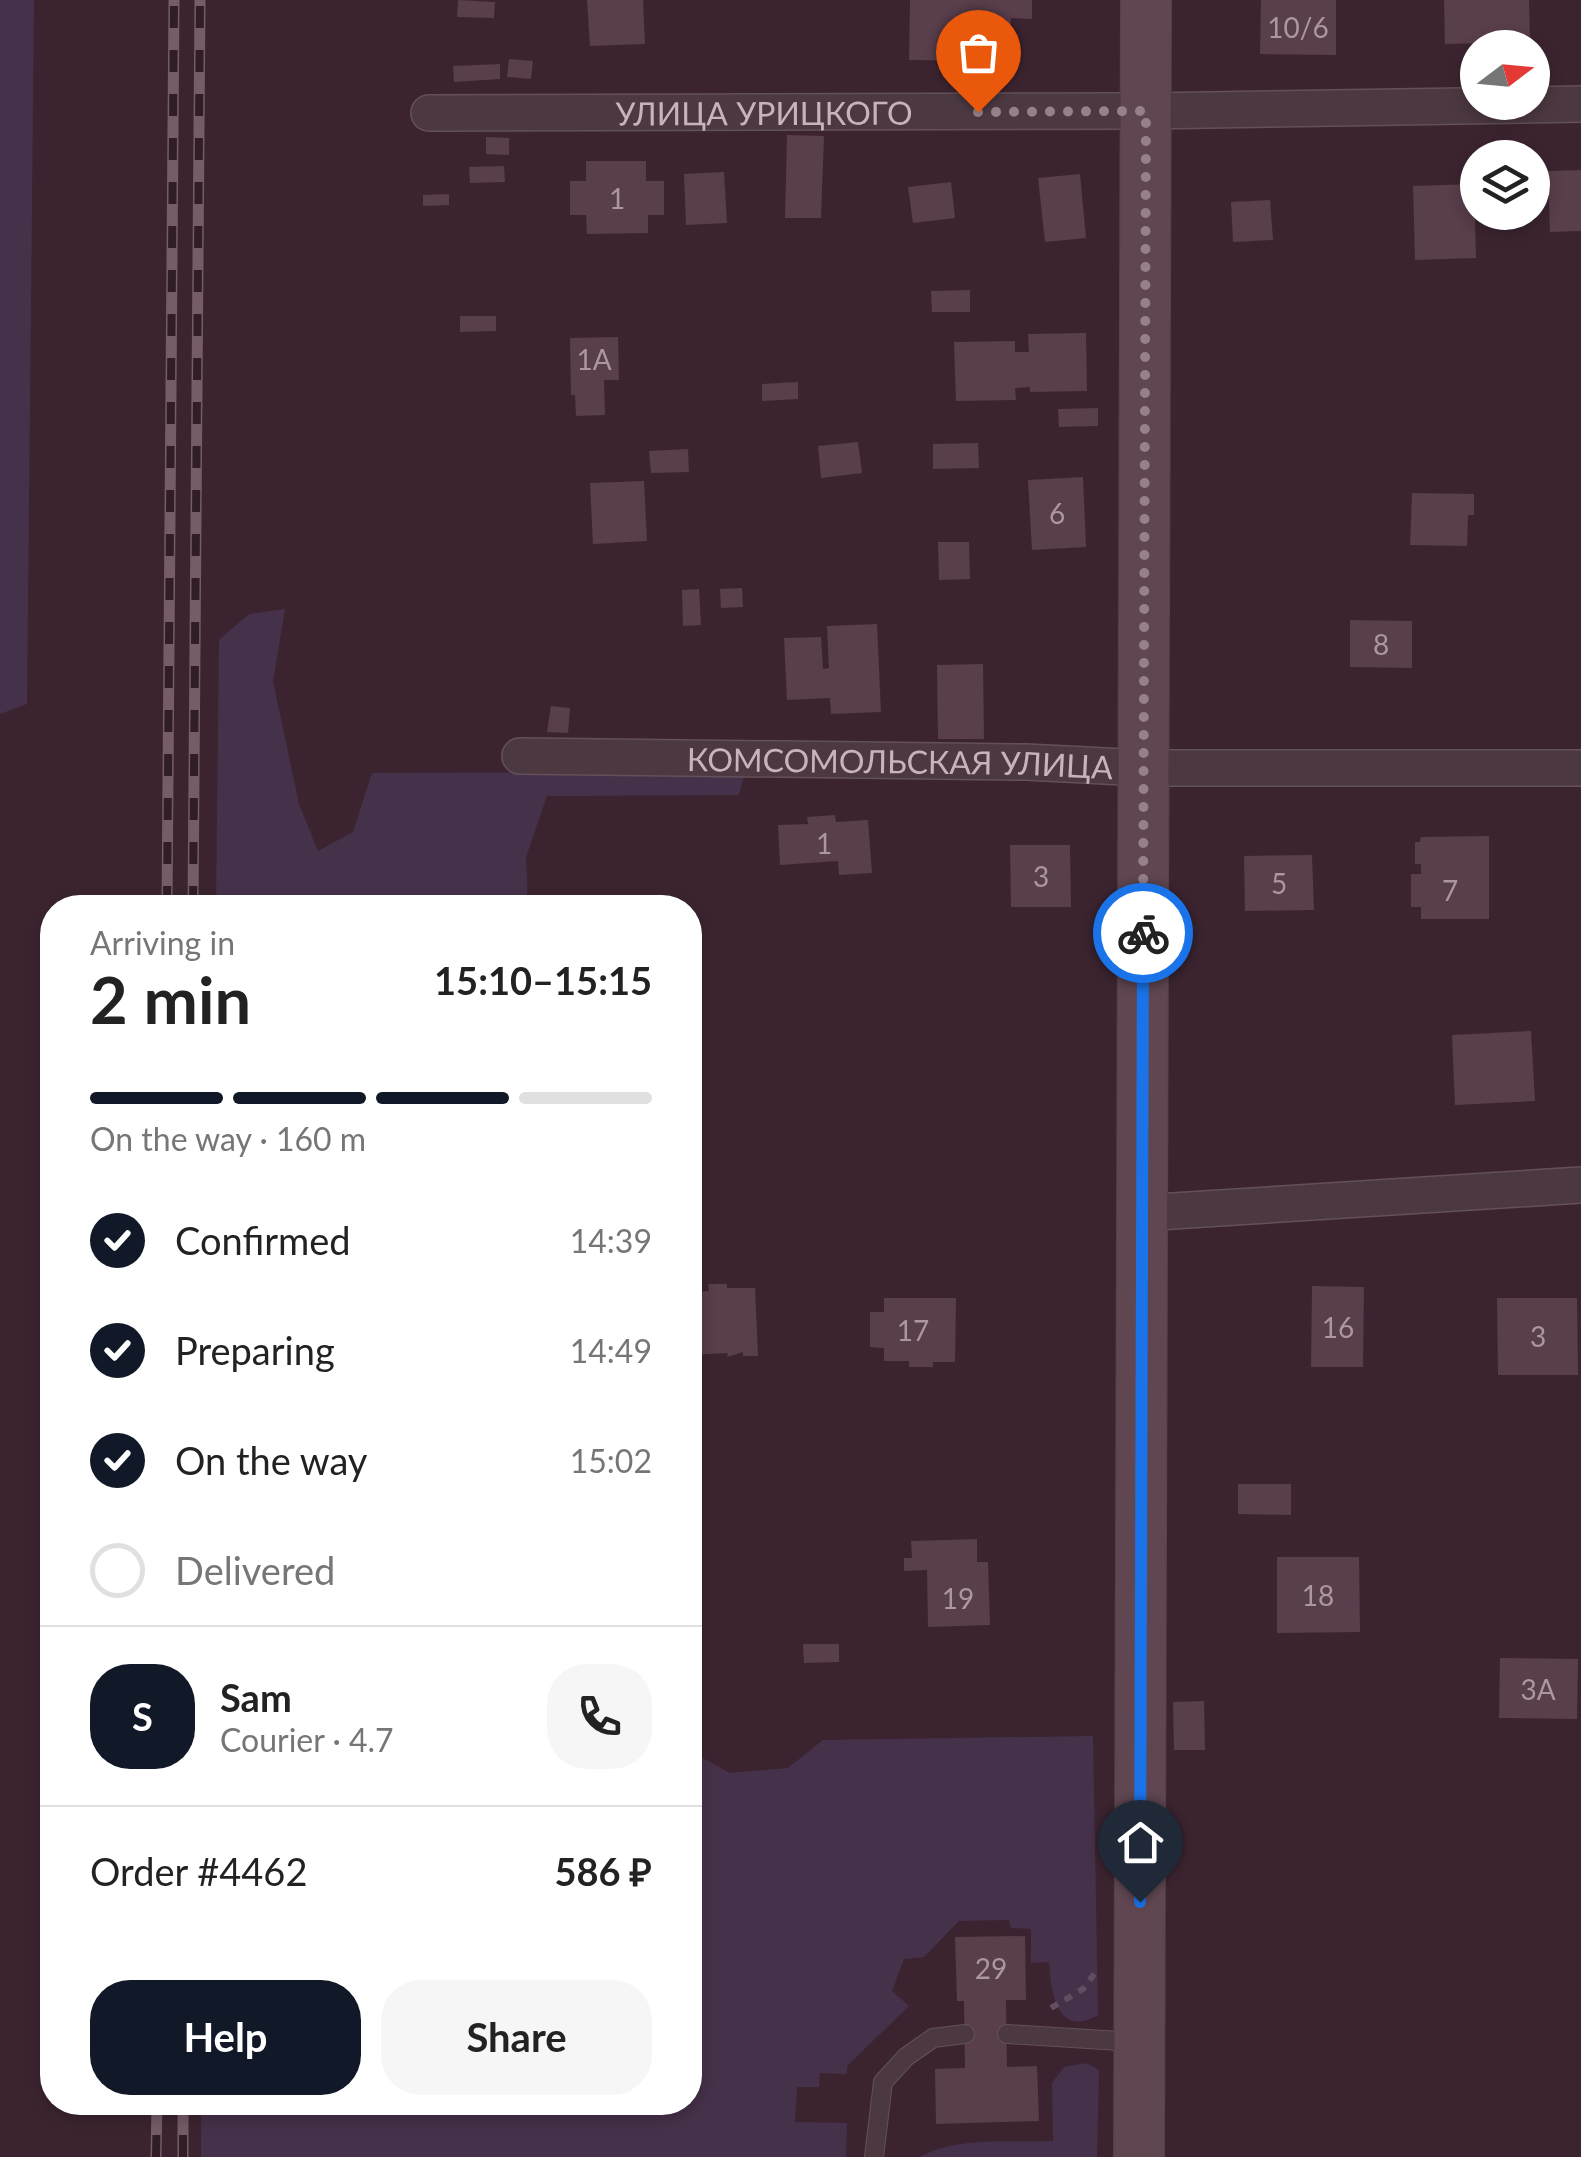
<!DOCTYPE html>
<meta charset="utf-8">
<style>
body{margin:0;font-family:Lato,sans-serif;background:#f6f6f6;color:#222;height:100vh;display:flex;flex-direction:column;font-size:38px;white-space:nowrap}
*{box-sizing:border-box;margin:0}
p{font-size:32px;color:#767676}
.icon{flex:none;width:55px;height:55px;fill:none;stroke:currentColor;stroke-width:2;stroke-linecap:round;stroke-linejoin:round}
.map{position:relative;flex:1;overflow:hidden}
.sheet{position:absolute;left:40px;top:895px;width:662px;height:1220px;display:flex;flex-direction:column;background:#fff;border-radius:40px;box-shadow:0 5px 15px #0003}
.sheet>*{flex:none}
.needle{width:65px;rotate:74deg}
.fabs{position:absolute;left:1460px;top:30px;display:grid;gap:20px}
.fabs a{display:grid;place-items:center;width:90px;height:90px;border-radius:50%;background:#fff;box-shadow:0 5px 15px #0003;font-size:50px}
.pin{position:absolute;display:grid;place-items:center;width:85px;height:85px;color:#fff;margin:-102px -42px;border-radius:50% 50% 50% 0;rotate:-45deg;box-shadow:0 0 10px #0007}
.pin .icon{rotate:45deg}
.courier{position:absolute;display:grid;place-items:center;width:100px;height:100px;margin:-50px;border:8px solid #1a73e8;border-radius:50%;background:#fff;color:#222;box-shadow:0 2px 12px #0007}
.head em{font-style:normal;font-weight:700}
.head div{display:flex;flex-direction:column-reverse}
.head{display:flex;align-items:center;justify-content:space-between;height:170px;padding:0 50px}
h1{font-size:65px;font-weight:700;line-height:75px}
.bar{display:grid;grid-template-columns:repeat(4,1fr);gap:15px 10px;align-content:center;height:120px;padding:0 50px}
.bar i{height:12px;border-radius:8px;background:#e0e0e0}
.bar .selected{background:#111827}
.bar p{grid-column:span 4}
.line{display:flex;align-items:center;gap:25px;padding:0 50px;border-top:2px solid #e0e0e0}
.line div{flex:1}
.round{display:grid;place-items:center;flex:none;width:105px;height:105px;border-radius:40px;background:#f6f6f6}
ol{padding:0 50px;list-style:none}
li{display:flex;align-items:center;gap:30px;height:110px}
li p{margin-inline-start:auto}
li .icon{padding:10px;border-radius:50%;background:#111827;color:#fff;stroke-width:4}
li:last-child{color:#767676}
li i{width:55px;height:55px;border:5px solid #e0e0e0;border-radius:50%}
.primary-button{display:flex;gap:20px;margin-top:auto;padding:20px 50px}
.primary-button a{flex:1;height:115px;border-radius:40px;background:#111827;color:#fff;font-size:40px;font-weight:700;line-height:115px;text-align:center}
.primary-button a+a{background:#f6f6f6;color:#222}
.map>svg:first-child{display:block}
.green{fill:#46314a}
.building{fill:#593e4b}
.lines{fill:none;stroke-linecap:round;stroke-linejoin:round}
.lane-casing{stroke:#645059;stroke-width:20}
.street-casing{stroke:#645059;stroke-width:38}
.secondary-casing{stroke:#55414a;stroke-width:52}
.path{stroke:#634d60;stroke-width:6;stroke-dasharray:8 8;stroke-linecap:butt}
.lane{stroke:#4c3841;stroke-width:18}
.street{stroke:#4c3841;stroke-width:35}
.secondary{stroke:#5f4651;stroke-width:50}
.rail-casing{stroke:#755c68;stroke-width:11}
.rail{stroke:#311d26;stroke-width:8;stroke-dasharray:22;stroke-linecap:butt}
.done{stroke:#96818b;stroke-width:10;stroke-dasharray:0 18}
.route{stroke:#1a73e8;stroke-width:12}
.labels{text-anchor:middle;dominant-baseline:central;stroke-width:10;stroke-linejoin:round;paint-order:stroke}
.number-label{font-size:28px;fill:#ac96a0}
.street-label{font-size:32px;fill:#c7b3bc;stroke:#311d26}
</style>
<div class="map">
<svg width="1581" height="2157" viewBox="0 0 1581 2157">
<rect width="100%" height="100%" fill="#3b2430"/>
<!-- green -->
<g class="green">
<path d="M 0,0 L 34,0 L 27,704 L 0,714 Z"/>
<path d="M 285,609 L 273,681 L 299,804 L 318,851 L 353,832 L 372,773 L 715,772 L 744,775 L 739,795 L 547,796 L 526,857 L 528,907 L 216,908 L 219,640 L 249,614 Z"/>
<path d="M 1093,1736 L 1098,2015 C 1056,2039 1051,1991 1049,1962 L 1031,1963 L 1031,1929 L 1011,1928 L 1009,1920 L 959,1921 L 924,1957 L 904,1959 L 892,1991 L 909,2006 L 847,2066 L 847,2074 L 820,2073 L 819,2087 L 797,2087 L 795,2122 L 847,2123 L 846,2157 L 201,2157 L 201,2103 L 690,2102 L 690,1751 L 730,1773 L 788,1768 L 823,1740 Z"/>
<path d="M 1086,2063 L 1099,2070 L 1097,2157 L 920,2157 C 958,2136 1011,2143 1053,2141 L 1052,2083 L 1064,2067 Z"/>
</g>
<!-- building -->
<g class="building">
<path d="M 458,0 L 495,2 L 494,18 L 457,17 Z"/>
<path d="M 587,0 L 643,0 L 645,44 L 590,46 Z"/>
<path d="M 910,0 L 1032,0 L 1032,19 L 1011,18 L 1010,44 L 987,44 L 986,61 L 909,60 Z"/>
<path d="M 1261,0 L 1336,0 L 1336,55 L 1260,54 Z"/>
<path d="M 1444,0 L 1529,0 L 1530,42 L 1445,44 Z"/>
<path d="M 509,59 L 533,61 L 531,79 L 507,77 Z"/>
<path d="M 500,64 L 500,79 L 454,82 L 453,66 Z"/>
<path d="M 787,135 L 824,136 L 821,218 L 785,218 Z"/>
<path d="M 486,137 L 509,138 L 509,155 L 486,154 Z"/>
<path d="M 586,161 L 646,161 L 646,181 L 664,181 L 664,215 L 648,215 L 648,233 L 587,234 L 586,215 L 570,215 L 570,181 L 586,181 Z"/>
<path d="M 504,166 L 505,182 L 470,183 L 469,167 Z"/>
<path d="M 1581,170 L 1581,231 L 1550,232 L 1548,171 Z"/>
<path d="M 724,172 L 727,223 L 686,225 L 684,174 Z"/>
<path d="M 1080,174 L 1086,238 L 1045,242 L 1038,178 Z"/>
<path d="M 951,182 L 955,218 L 913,223 L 908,187 Z"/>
<path d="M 1474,184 L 1476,258 L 1415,260 L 1413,186 Z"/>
<path d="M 449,194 L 449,205 L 423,206 L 423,195 Z"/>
<path d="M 1270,200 L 1273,240 L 1233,242 L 1231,202 Z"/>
<path d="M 970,290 L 970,312 L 932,312 L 931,291 Z"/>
<path d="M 460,316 L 496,316 L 496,331 L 460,332 Z"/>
<path d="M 1086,333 L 1087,391 L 1030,392 L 1030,387 L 1015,388 L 1016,400 L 956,401 L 954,342 L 1015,341 L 1015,352 L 1029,352 L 1028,334 Z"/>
<path d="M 618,337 L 619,380 L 604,380 L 605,415 L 576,416 L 575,395 L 571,395 L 570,338 Z"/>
<path d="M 798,382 L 798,399 L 762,401 L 762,384 Z"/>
<path d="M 1098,408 L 1098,426 L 1059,427 L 1058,409 Z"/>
<path d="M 858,442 L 862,473 L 821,478 L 818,446 Z"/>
<path d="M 978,443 L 979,468 L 933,469 L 933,444 Z"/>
<path d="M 688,449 L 689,472 L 651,473 L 649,451 Z"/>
<path d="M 1083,477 L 1086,547 L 1032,550 L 1028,480 Z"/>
<path d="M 644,481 L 647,541 L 593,544 L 590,483 Z"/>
<path d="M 1412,493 L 1474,494 L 1474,515 L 1468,515 L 1467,546 L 1410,545 Z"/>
<path d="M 938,542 L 969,542 L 970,579 L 939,580 Z"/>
<path d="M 742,588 L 743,607 L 721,608 L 720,589 Z"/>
<path d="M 699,589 L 701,625 L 683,626 L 682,590 Z"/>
<path d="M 1350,620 L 1412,621 L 1412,668 L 1350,667 Z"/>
<path d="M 877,624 L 881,712 L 831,714 L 830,698 L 787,700 L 784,638 L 821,637 L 823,669 L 829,668 L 827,626 Z"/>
<path d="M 983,664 L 984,739 L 938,739 L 937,665 Z"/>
<path d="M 551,706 L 570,708 L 568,733 L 547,732 Z"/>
<path d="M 835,815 L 836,822 L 868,820 L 872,873 L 839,875 L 838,861 L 780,865 L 778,825 L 808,824 L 807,817 Z"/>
<path d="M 1489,836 L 1489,919 L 1421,919 L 1421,907 L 1411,907 L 1411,874 L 1421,874 L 1421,864 L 1415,864 L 1415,842 L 1420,842 L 1421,837 Z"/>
<path d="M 1010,845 L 1070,845 L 1071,907 L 1011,907 Z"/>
<path d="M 1312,855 L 1314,910 L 1245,911 L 1244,856 Z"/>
<path d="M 1531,1031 L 1535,1101 L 1455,1105 L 1452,1035 Z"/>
<path d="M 708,1284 L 727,1284 L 727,1288 L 755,1288 L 758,1356 L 743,1356 L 743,1352 L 727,1357 L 728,1353 L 690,1355 L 690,1292 L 709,1291 Z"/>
<path d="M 1312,1286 L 1364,1287 L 1363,1367 L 1311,1367 Z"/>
<path d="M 884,1298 L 956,1298 L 955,1362 L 933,1362 L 933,1367 L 909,1367 L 909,1361 L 884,1361 L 884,1348 L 870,1347 L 870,1312 L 884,1312 Z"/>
<path d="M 1497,1298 L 1577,1298 L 1578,1375 L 1498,1375 Z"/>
<path d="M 1238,1484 L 1291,1484 L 1291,1515 L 1238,1514 Z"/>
<path d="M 977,1539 L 977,1562 L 988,1562 L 990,1625 L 928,1627 L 927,1570 L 904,1571 L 904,1558 L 912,1558 L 911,1541 Z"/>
<path d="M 1277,1557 L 1359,1557 L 1360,1632 L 1277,1633 Z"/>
<path d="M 690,1590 L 697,1590 L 695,1664 L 690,1663 Z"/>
<path d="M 803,1644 L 839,1644 L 839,1662 L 804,1663 Z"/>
<path d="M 1500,1658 L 1578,1659 L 1577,1719 L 1499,1718 Z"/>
<path d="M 1204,1701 L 1205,1750 L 1174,1750 L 1173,1702 Z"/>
<path d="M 1025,1936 L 1026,2000 L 1006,2000 L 1007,2067 L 1037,2066 L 1039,2121 L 936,2124 L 935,2069 L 965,2068 L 964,2001 L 957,2001 L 955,1937 Z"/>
</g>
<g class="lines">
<defs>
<g id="lane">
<path d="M 1007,2034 L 1136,2042"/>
<path d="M 874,2157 L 883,2082 L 906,2057 L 933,2038 L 965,2034"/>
</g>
<g id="street">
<path id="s1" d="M 429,113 L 1146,111 L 1581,104"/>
<path id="s2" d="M 520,756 L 1026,762 L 1144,768 L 1581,768"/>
<path d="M 1141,1213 L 1581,1185"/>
</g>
<path id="secondary" d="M 1139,2157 L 1146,0"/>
</defs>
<!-- lane casing -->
<use href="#lane" class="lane-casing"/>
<!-- street casing -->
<use href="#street" class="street-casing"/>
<!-- secondary casing -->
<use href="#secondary" class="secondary-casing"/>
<!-- path -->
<path class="path" d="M 1051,2008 L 1083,1989 L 1095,1973"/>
<!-- lane -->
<use href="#lane" class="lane"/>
<!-- street -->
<use href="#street" class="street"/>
<!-- secondary -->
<use href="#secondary" class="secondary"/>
<defs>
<g id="rail">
<path d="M 167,908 L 174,0"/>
<path d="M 193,908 L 200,0"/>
<path d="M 156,2157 L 157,2102"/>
<path d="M 183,2157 L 183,2102"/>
</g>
</defs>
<!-- rail casing -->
<use href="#rail" class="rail-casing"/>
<!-- rail -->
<use href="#rail" class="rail"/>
</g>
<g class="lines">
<!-- done -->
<path class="done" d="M 978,112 L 1146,111 L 1143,933"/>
<!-- route -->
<path class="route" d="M 1140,1902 L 1143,933"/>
</g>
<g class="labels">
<!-- number labels -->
<g class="number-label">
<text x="1298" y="27">10/6</text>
<text x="617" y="198">1</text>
<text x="594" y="359">1А</text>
<text x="1057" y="513">6</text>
<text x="1381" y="644">8</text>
<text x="824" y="843">1</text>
<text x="1041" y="876">3</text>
<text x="1279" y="883">5</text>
<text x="1450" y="890">7</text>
<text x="1338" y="1327">16</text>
<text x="913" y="1330">17</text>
<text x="1538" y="1336">3</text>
<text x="1318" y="1595">18</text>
<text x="958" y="1598">19</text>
<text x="1538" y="1689">3А</text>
<text x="991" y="1968">29</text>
</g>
<!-- street labels -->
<g class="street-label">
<text stroke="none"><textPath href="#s1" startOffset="335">УЛИЦА УРИЦКОГО</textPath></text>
<text stroke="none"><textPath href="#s2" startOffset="380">КОМСОМОЛЬСКАЯ УЛИЦА</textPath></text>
</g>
</g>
</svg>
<div class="fabs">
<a><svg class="needle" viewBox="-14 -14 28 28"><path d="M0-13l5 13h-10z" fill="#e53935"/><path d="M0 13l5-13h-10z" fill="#767676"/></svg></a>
<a><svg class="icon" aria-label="layers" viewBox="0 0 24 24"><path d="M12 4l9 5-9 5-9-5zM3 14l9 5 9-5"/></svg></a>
</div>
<div class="pin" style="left:978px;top:112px;background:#ea580c"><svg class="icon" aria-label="bag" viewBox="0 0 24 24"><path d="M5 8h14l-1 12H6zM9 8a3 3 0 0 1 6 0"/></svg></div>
<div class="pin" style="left:1140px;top:1902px;background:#1f2937"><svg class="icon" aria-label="home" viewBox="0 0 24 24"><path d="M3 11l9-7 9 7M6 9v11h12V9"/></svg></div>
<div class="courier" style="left:1143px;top:933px"><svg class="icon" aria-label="bike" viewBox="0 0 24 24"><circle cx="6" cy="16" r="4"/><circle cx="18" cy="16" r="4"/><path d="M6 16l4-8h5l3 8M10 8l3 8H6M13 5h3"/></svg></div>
<section class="sheet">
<div class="head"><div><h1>2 min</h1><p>Arriving in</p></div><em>15:10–15:15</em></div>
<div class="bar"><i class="selected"></i><i class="selected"></i><i class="selected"></i><i></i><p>On the way · 160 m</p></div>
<ol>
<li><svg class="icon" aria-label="check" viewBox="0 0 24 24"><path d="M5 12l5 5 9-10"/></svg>Confirmed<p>14:39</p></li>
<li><svg class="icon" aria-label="check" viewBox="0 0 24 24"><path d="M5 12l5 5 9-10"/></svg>Preparing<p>14:49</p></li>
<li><svg class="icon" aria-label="check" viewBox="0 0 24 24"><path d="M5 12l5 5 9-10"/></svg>On the way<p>15:02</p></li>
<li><i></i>Delivered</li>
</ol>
<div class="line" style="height:180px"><b class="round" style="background:#111827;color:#fff">S</b><div><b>Sam</b><p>Courier · 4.7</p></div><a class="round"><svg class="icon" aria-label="phone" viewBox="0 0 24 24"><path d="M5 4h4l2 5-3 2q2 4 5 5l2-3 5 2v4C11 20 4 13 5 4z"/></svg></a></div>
<div class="line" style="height:130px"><div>Order #4462</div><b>586 ₽</b></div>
<div class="primary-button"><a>Help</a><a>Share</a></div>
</section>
</div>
